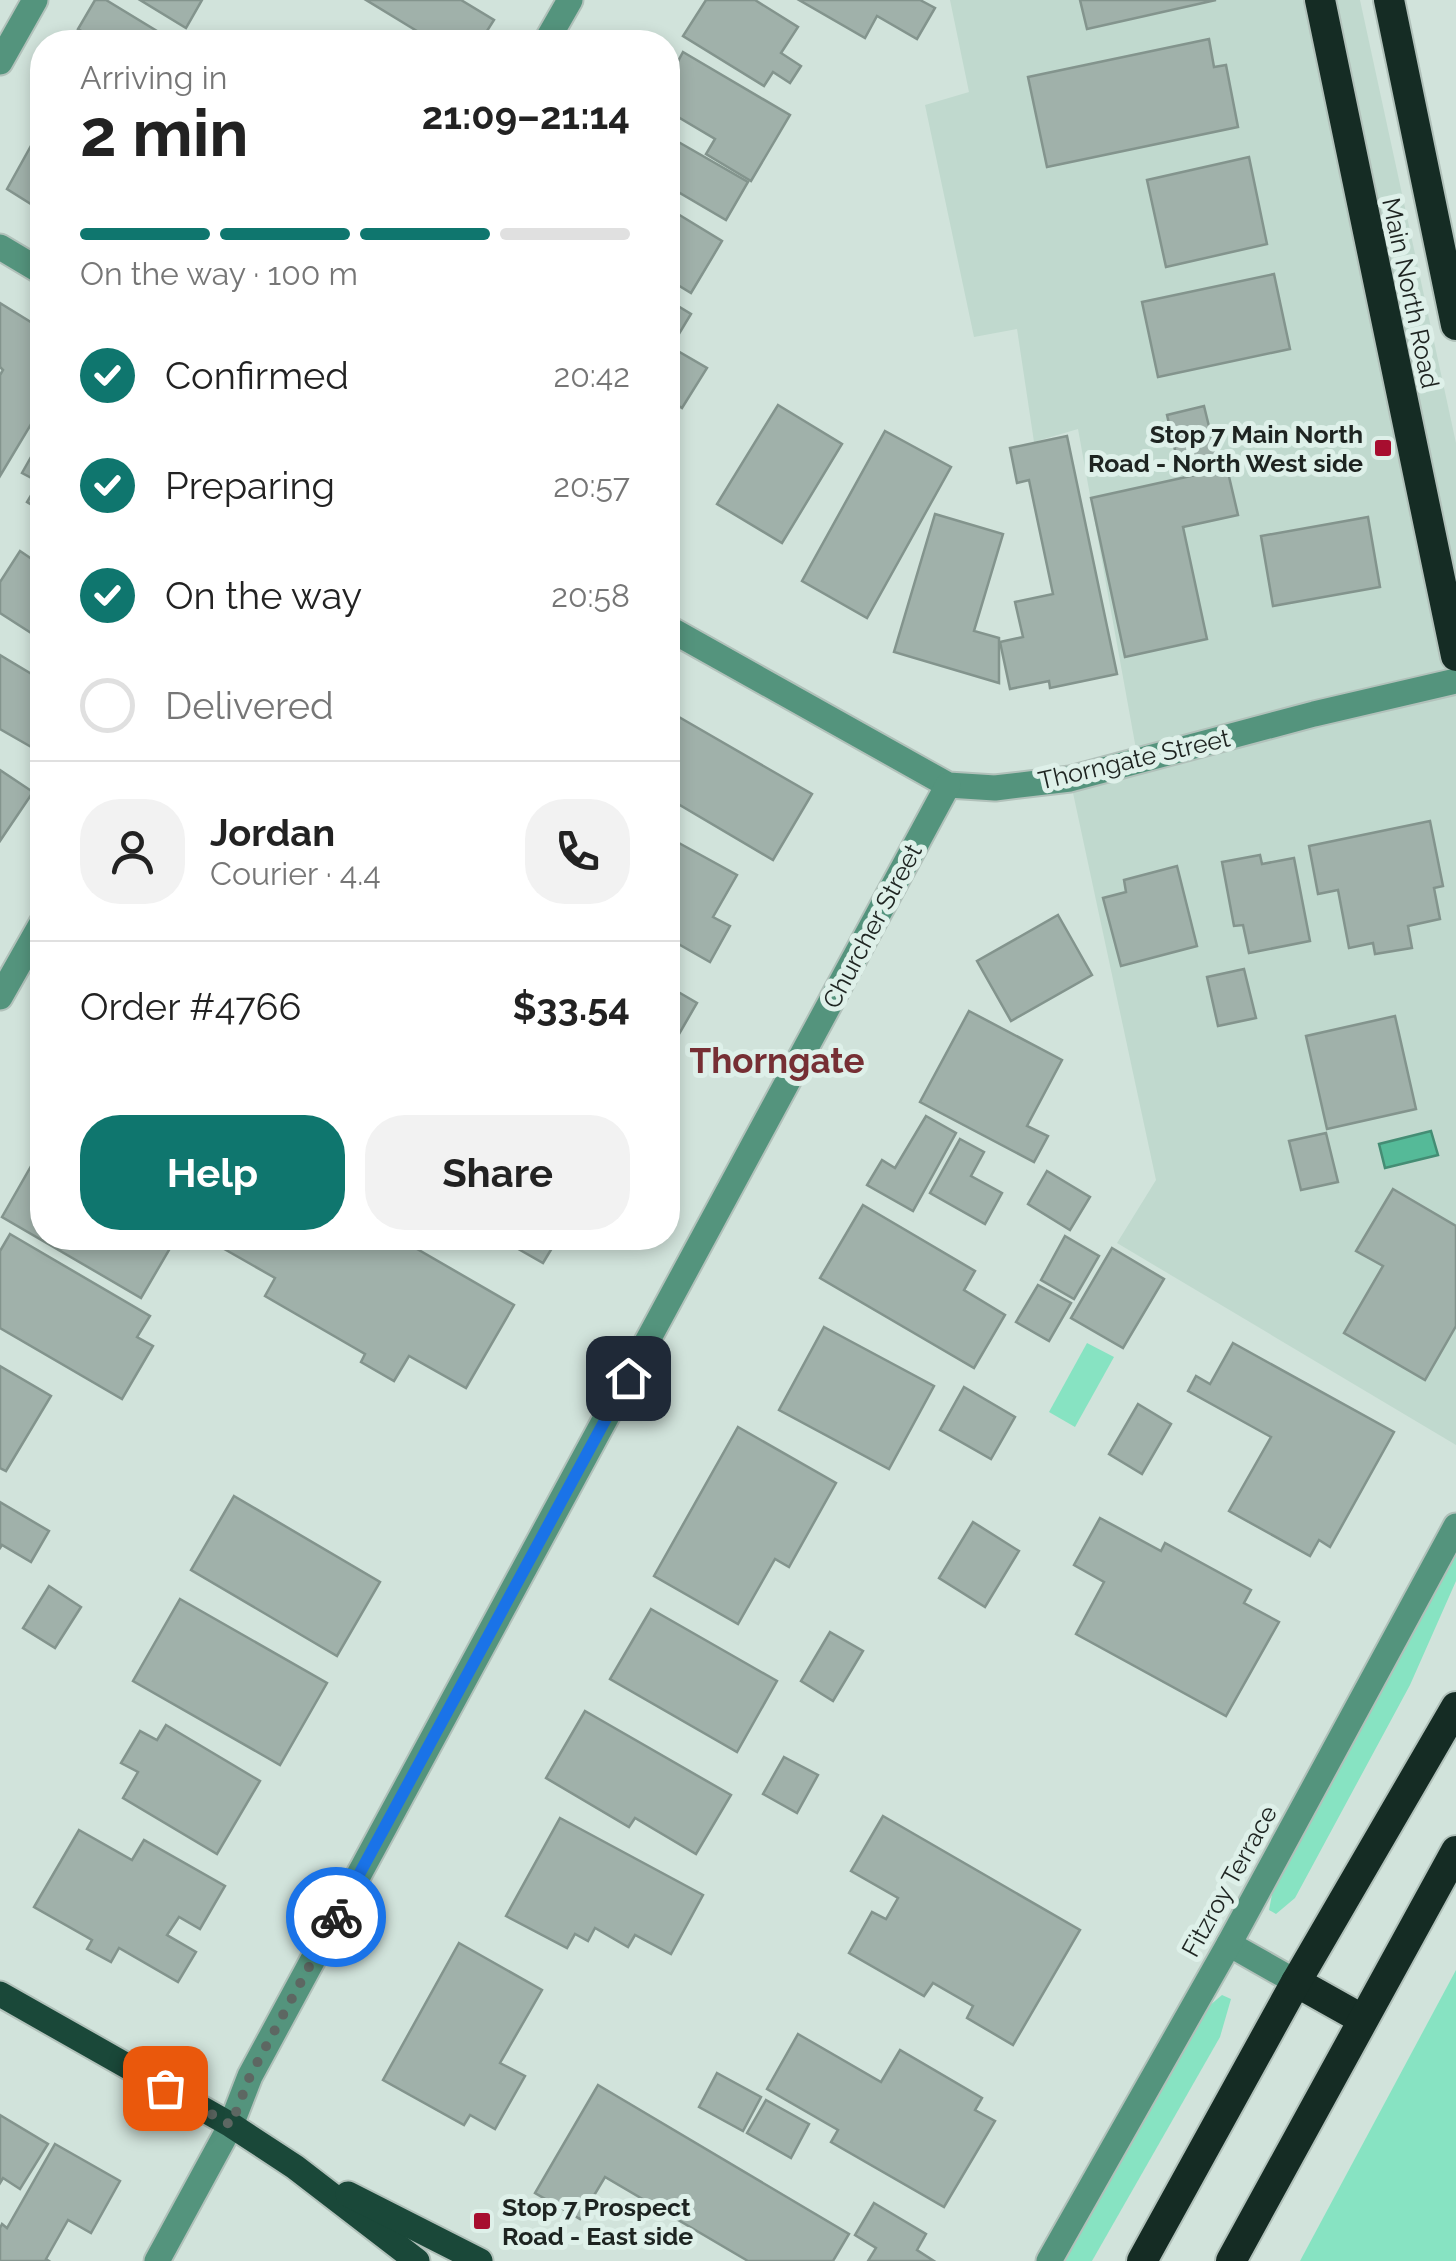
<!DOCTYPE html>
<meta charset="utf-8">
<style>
body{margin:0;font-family:Raleway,sans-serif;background:#f2f2f2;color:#222;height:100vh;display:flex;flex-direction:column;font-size:38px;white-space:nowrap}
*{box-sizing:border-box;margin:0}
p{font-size:32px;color:#767676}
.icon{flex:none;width:55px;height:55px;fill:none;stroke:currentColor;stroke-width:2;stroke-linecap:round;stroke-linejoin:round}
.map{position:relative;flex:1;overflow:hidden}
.details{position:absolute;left:30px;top:30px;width:650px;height:1220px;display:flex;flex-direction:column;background:#fff;border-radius:40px;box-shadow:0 5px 15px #0003}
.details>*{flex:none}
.pin{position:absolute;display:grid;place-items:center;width:85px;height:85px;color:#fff;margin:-42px;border-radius:20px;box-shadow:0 5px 15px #0006}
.courier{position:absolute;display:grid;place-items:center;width:100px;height:100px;margin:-50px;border:8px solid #1a73e8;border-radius:50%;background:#fff;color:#222;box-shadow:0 2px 12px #0007}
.headline em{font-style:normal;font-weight:700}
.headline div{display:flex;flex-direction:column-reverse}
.headline{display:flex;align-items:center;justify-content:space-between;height:170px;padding:0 50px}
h1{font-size:65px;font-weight:700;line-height:75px}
.bar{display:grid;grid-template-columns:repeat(4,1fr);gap:15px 10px;align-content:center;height:120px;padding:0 50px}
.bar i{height:12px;border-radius:8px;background:#e0e0e0}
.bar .current{background:#0f766e}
.bar p{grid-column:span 4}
.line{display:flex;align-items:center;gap:25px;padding:0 50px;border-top:2px solid #e0e0e0}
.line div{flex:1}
.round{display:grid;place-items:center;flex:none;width:105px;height:105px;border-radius:40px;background:#f2f2f2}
ol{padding:0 50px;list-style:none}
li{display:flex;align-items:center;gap:30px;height:110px}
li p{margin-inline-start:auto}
li .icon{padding:10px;border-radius:50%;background:#0f766e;color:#fff;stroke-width:4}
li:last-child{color:#767676}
li i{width:55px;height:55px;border:5px solid #e0e0e0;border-radius:50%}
.action{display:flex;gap:20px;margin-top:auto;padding:20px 50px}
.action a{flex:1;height:115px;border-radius:40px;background:#0f766e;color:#fff;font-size:40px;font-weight:700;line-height:115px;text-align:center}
.action a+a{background:#f2f2f2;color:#222}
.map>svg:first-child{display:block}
.built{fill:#c0d9ce}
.green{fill:#87e3c2}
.water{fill:#55ba98;stroke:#448d74;stroke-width:2.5}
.building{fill:#a0b1aa;stroke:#83948d;stroke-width:2.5}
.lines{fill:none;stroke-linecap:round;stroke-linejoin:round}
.minor-casing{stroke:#b1c1ba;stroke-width:29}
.major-casing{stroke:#b1c1ba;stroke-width:29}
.highway-casing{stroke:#b1c1ba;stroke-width:34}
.minor{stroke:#54947d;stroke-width:25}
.major{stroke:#1a4839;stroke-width:25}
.highway{stroke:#152c24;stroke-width:30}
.done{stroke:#5d6762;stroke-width:10;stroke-dasharray:0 18}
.route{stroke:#1a73e8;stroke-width:12}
.poi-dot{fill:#a70e2f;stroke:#def0e9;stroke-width:4}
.labels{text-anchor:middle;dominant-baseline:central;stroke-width:10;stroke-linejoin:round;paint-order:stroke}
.street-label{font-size:25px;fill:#1e2421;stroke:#def0e9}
.poi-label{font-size:25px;font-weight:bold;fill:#1e2421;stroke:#def0e9;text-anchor:end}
.district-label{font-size:35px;font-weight:bold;fill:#762f34;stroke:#def0e9}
</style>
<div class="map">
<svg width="1456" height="2261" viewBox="0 0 1456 2261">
<rect width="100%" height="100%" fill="#d1e3db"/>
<!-- built -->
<path class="built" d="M 950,0 L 1360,0 L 1456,443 L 1456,1445 L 1117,1243 L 1156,1180 L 1070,779 L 1138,760 L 1078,429 L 1034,442 L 1017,329 L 974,337 L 925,105 L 969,92 Z"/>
<!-- green -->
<g class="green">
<path d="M 1087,1343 L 1114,1357 L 1075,1427 L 1049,1412 Z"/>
<path d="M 1456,1535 L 1456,1581 L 1410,1685 L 1295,1898 L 1276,1914 L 1269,1910 L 1274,1884 L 1364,1723 Z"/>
<path d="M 1456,1970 L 1456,2261 L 1300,2261 Z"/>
<path d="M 1222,1995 L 1231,1999 L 1220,2037 L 1092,2261 L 1065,2261 L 1195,2025 L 1209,2006 Z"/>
</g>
<!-- water -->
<path class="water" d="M 1431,1131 L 1438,1155 L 1385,1168 L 1379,1144 Z"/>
<!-- building -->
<g class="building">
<path d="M 95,0 L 106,0 L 175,42 L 100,42 L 78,29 Z"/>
<path d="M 140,0 L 202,0 L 186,28 Z"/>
<path d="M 366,0 L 461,0 L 494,20 L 480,42 L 435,42 Z"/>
<path d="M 706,0 L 755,0 L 798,27 L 781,53 L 801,66 L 790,83 L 773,72 L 764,86 L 683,36 Z"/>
<path d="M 799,0 L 920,0 L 935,8 L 917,39 L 877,16 L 865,38 Z"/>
<path d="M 1080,0 L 1216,0 L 1087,29 Z"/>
<path d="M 1209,39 L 1214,67 L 1226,65 L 1238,127 L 1047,167 L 1028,77 Z"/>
<path d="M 683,52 L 790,115 L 751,181 L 706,154 L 715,139 L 668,111 L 668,80 Z"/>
<path d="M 668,136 L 748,182 L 726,220 L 668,186 Z"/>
<path d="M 32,144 L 42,150 L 42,211 L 7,189 Z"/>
<path d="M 1249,157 L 1267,244 L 1166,267 L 1147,180 Z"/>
<path d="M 668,208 L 722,241 L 691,293 L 668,279 Z"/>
<path d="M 1274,274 L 1290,349 L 1158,377 L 1142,302 Z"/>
<path d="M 668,300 L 691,314 L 671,347 L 707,368 L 682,408 L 668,399 Z"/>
<path d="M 0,303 L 42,329 L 42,406 L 0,476 L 0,375 L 3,370 L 0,367 Z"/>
<path d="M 778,405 L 842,444 L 782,543 L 717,504 Z"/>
<path d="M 1204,406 L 1216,455 L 1178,463 L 1167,415 Z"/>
<path d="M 885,431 L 951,467 L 867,618 L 802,581 Z"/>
<path d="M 1067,436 L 1117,674 L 1050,688 L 1049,681 L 1010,689 L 1000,642 L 1023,637 L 1015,602 L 1053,594 L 1029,480 L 1017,483 L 1010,448 Z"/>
<path d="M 40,441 L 42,443 L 42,511 L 27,502 L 39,482 L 22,473 Z"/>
<path d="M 1227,468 L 1238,515 L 1183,527 L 1207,639 L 1125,657 L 1091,498 Z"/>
<path d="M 935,514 L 1003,534 L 974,631 L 999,638 L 999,683 L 894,652 Z"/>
<path d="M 1368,517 L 1380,587 L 1273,606 L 1261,536 Z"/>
<path d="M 20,551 L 42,566 L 42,640 L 0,613 L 0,582 Z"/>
<path d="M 0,655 L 35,676 L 42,663 L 42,747 L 40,752 L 0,729 Z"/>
<path d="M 672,713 L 812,794 L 773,860 L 668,798 L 668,721 Z"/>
<path d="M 0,770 L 33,792 L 0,841 Z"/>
<path d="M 1430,821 L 1443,886 L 1434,888 L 1440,919 L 1408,926 L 1412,948 L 1375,954 L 1373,943 L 1349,948 L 1338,890 L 1318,894 L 1309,846 Z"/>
<path d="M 668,837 L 737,875 L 713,917 L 730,926 L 710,962 L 668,938 Z"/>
<path d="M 1260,855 L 1262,864 L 1294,858 L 1310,941 L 1249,953 L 1243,925 L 1234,926 L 1222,862 Z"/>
<path d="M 1177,866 L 1197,946 L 1121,966 L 1103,898 L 1126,892 L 1124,880 Z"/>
<path d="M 1058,915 L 1092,975 L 1011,1021 L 977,961 Z"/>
<path d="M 1244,969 L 1256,1018 L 1218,1026 L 1207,977 Z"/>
<path d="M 668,986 L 697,1003 L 668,1053 Z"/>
<path d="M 969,1011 L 1062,1060 L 1027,1126 L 1048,1136 L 1034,1162 L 920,1102 Z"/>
<path d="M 1395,1016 L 1416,1109 L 1327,1129 L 1306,1036 Z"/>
<path d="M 926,1116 L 956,1133 L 913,1211 L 867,1185 L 882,1160 L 895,1168 Z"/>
<path d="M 1326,1133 L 1338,1182 L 1301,1190 L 1289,1141 Z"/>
<path d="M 960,1139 L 984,1152 L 971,1176 L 1002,1193 L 985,1224 L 930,1193 Z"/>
<path d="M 42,1147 L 42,1238 L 176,1238 L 141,1298 L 2,1217 Z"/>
<path d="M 1047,1171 L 1090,1197 L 1070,1230 L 1028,1204 Z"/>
<path d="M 1393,1189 L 1456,1226 L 1456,1326 L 1425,1380 L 1344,1333 L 1383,1266 L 1356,1251 Z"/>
<path d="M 863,1205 L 975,1271 L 964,1290 L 1005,1315 L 974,1368 L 820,1278 Z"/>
<path d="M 10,1234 L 150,1316 L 137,1337 L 153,1346 L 122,1399 L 0,1328 L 0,1251 Z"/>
<path d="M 1065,1236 L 1099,1256 L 1074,1299 L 1041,1280 Z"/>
<path d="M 205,1238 L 398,1238 L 514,1305 L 466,1388 L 409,1356 L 394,1381 L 361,1362 L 365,1354 L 265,1296 L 275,1278 Z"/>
<path d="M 499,1238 L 579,1238 L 574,1247 L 558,1238 L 543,1263 Z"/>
<path d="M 1112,1248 L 1164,1279 L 1123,1348 L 1071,1318 Z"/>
<path d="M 1038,1285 L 1071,1303 L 1049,1341 L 1016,1322 Z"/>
<path d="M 824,1327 L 934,1386 L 889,1469 L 779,1410 Z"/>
<path d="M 1233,1343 L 1394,1432 L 1330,1547 L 1319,1540 L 1310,1556 L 1229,1511 L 1271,1437 L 1188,1391 L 1196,1376 L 1210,1384 Z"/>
<path d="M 0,1366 L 51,1396 L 6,1471 L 0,1468 Z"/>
<path d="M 964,1387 L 1015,1417 L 991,1459 L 940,1430 Z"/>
<path d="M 1138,1404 L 1171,1424 L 1142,1474 L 1109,1454 Z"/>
<path d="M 738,1427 L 836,1483 L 789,1567 L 775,1559 L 738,1624 L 654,1576 Z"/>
<path d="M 234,1496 L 380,1582 L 337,1656 L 191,1570 Z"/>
<path d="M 0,1502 L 49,1531 L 31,1562 L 2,1545 L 0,1548 Z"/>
<path d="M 1100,1518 L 1161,1551 L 1165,1543 L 1251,1590 L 1244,1603 L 1279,1622 L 1226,1716 L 1076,1634 L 1104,1582 L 1074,1565 Z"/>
<path d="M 973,1522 L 1019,1551 L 985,1607 L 939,1578 Z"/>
<path d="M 49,1586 L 81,1607 L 55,1648 L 23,1628 Z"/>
<path d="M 180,1599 L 327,1683 L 280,1765 L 133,1681 Z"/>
<path d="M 651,1609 L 777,1681 L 737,1752 L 610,1679 Z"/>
<path d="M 830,1632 L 863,1651 L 833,1701 L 801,1681 Z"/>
<path d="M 585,1711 L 731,1795 L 696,1854 L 635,1818 L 629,1827 L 546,1778 Z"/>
<path d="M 166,1725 L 260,1781 L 217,1854 L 123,1798 L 138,1772 L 121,1763 L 140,1731 L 157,1740 Z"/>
<path d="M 784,1757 L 818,1775 L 797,1813 L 763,1794 Z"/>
<path d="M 883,1816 L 1080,1930 L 1013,2045 L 967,2018 L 973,2006 L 933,1983 L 924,1996 L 849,1953 L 872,1912 L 886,1919 L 898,1898 L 851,1871 Z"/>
<path d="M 560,1818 L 703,1895 L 671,1954 L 635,1935 L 628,1947 L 595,1928 L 588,1941 L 575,1934 L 567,1948 L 506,1916 Z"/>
<path d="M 79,1830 L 132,1860 L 144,1840 L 225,1886 L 200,1929 L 179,1917 L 167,1935 L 196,1952 L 178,1982 L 119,1948 L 111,1962 L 87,1949 L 92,1940 L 34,1907 Z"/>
<path d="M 459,1943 L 542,1990 L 500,2063 L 525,2076 L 495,2129 L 470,2115 L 464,2125 L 383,2080 Z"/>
<path d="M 798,2034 L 881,2082 L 900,2050 L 982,2098 L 975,2110 L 995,2121 L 944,2207 L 831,2142 L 838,2130 L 767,2089 Z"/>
<path d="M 717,2073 L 761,2097 L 743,2131 L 699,2107 Z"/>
<path d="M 598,2085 L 849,2234 L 833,2261 L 748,2261 L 605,2177 L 580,2219 L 535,2193 Z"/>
<path d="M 766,2100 L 809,2124 L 791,2158 L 747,2133 Z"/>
<path d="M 0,2115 L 48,2144 L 20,2189 L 3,2178 L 0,2183 Z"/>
<path d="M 55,2144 L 120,2181 L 91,2233 L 68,2220 L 46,2259 L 49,2261 L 0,2261 L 0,2228 L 2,2224 L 7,2228 Z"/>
<path d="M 874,2203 L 926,2234 L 917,2250 L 934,2261 L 868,2261 L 876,2248 L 855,2235 Z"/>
</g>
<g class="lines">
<defs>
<g id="minor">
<path d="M 546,42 L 570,0"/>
<path d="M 0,62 L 35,0"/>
<path d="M 0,247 L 42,272"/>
<path d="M 668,628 L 948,785 L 995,788 L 1070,779 L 1314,714 L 1456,681"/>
<path d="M 0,997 L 42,923"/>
<path d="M 1229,1944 L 1296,1982"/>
<path d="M 157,2261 L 231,2125 L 250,2076 L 948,785"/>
<path d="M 1049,2261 L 1229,1944 L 1456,1526"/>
</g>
<g id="major">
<path d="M 0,1994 L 231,2125 L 295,2167 L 417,2261"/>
<path d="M 348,2194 L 480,2261"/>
</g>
<g id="highway">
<path d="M 1320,0 L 1456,656"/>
<path d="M 1389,0 L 1456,325"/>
<path d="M 1296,1982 L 1362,2019"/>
<path d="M 1142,2261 L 1296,1982 L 1456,1707"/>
<path d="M 1231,2261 L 1456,1851"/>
</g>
</defs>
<!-- minor casing -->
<use href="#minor" class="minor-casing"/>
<!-- major casing -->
<use href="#major" class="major-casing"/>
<!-- highway casing -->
<use href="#highway" class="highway-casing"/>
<!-- minor -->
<use href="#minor" class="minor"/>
<!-- major -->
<use href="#major" class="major"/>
<!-- highway -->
<use href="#highway" class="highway"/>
</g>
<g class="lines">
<!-- done -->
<path class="done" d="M 165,2088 L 231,2125 L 250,2076 L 336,1917"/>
<!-- route -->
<path class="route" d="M 336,1917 L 628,1378"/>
</g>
<!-- markers -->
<g class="poi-dot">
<rect x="1373" y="438" width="20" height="20" rx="5"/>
<rect x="472" y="2211" width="20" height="20" rx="5"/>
</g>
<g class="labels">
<!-- street labels -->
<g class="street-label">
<text transform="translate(1411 293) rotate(78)">Main North Road</text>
<text transform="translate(1134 759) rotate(-13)">Thorngate Street</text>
<text transform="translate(872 926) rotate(-62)">Churcher Street</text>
<text transform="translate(1229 1881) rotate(-61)">Fitzroy Terrace</text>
</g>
<!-- poi labels -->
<g class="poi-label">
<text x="1363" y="434">Stop 7 Main North<tspan x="1363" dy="29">Road - North West side</tspan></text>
<text x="502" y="2207" text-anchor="start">Stop 7 Prospect<tspan x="502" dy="29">Road - East side</tspan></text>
</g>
<!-- district labels -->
<g class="district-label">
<text x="777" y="1060">Thorngate</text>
</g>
</g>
</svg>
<div class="pin" style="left:165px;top:2088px;background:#ea580c"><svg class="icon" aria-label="bag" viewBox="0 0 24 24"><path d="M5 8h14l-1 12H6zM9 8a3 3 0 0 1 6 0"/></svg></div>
<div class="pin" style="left:628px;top:1378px;background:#1f2937"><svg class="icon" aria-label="home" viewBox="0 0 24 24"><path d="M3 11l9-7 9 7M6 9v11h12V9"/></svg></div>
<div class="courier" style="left:336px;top:1917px"><svg class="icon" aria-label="bike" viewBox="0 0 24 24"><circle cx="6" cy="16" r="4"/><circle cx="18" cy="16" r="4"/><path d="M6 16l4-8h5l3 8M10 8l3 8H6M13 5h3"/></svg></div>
<section class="details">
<div class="headline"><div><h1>2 min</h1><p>Arriving in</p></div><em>21:09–21:14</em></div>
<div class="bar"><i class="current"></i><i class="current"></i><i class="current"></i><i></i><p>On the way · 100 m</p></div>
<ol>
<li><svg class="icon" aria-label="check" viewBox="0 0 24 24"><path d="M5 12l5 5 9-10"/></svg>Confirmed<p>20:42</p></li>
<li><svg class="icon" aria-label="check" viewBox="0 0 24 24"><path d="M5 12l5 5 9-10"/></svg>Preparing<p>20:57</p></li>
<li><svg class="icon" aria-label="check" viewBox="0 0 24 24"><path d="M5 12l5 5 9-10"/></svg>On the way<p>20:58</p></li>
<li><i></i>Delivered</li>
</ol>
<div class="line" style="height:180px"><a class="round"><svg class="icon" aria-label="person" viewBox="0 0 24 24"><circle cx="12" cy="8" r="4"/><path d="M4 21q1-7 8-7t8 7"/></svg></a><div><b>Jordan</b><p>Courier · 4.4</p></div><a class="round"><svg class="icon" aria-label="phone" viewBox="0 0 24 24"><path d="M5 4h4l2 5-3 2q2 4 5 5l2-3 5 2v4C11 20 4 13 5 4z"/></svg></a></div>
<div class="line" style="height:130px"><div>Order #4766</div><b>$33.54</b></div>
<div class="action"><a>Help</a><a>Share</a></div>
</section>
</div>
